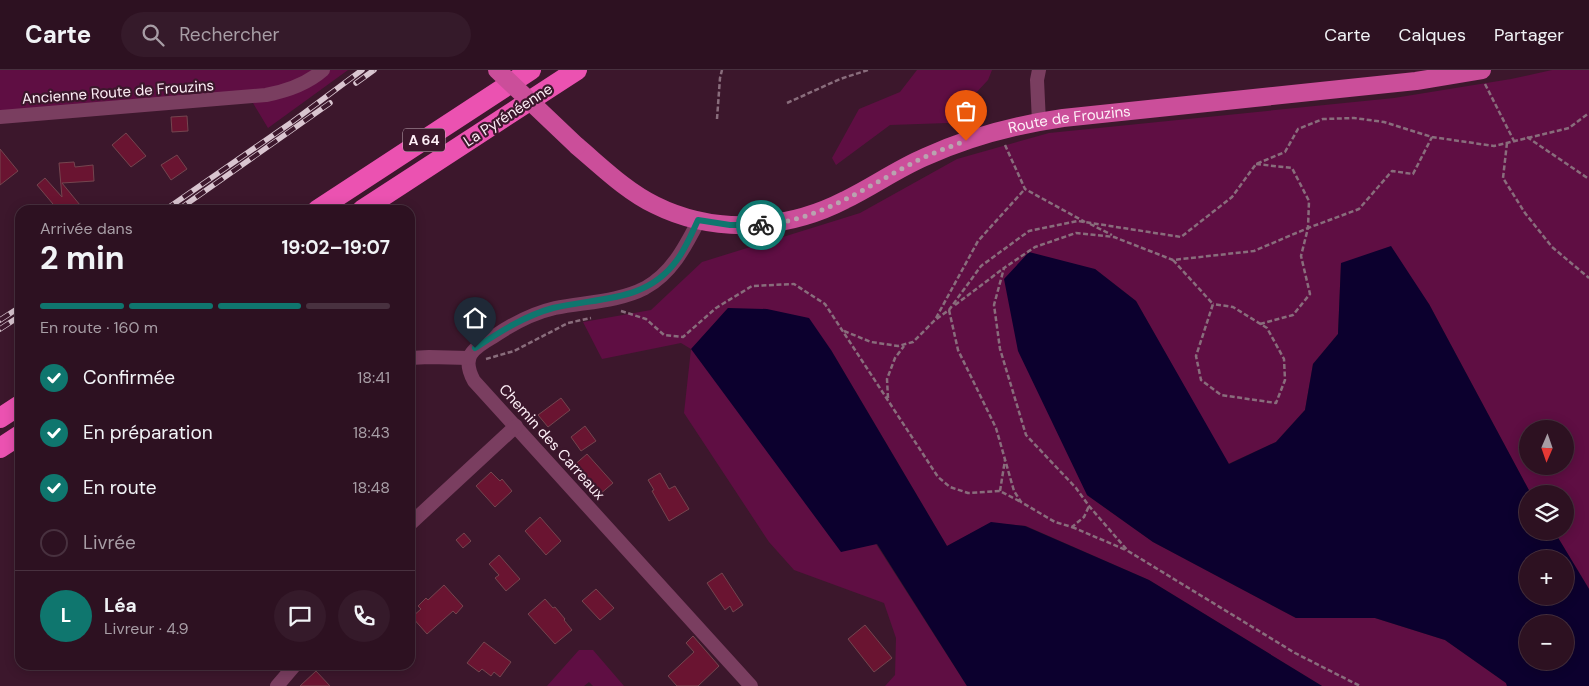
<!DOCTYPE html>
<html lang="fr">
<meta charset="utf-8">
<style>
body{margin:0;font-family:"DM Sans",sans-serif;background:#351a2a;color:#f1f3f6;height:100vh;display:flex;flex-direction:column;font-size:19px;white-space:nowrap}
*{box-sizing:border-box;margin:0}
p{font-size:16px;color:#a79da5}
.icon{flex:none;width:28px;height:28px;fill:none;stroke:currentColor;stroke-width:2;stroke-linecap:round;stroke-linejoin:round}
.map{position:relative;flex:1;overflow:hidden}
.drawer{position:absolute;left:15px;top:135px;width:400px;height:465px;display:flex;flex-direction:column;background:#2d1121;border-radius:15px;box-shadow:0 2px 12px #0003,0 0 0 1px #48313f}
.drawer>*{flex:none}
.needle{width:32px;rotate:182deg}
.controls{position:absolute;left:1519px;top:350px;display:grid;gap:10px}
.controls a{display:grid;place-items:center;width:55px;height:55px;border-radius:50%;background:#2d1121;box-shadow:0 2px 12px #0003,0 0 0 1px #48313f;font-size:25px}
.pin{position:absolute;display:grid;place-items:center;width:42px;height:42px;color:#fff;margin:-51px -21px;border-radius:50% 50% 50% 0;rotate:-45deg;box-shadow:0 0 5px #0007}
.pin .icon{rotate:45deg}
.courier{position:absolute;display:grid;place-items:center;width:50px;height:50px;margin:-25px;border:4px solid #0f766e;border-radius:50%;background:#fff;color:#222;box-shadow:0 1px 6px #0007}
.overview em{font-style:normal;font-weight:700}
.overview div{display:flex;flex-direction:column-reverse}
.overview{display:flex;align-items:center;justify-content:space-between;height:85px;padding:0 25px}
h1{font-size:32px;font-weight:700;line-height:38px}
.bar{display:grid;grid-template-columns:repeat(4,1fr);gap:8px 5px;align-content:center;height:60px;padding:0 25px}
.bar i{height:6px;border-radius:4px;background:#48313f}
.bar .active{background:#0f766e}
.bar p{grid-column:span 4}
.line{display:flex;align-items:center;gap:12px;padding:0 25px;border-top:1px solid #48313f}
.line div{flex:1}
.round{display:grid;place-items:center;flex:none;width:52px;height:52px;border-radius:26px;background:#351a2a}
ol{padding:0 25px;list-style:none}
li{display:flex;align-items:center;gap:15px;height:55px}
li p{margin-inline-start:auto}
li .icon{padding:5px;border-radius:50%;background:#0f766e;color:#fff;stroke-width:4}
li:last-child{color:#a79da5}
li i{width:28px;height:28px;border:2px solid #48313f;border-radius:50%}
header{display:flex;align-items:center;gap:30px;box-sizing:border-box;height:70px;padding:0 25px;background:#2d1121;border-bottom:1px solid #48313f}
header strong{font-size:24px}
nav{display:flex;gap:28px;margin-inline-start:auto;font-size:18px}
.search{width:350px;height:45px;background:#351a2a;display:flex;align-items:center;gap:12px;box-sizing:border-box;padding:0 18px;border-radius:28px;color:#a79da5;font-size:19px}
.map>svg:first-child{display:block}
.green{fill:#5f0e43;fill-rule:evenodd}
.water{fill:#0c002e;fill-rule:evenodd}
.building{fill:#6a1431;stroke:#74454f}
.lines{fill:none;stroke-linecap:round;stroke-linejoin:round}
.path{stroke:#896d7c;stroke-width:2.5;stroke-dasharray:5 2.5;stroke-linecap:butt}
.minor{stroke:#7a3e60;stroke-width:14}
.major{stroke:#cb4e9a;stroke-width:18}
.highway{stroke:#eb52b1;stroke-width:20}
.rail-casing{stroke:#d9c5d0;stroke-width:5.5}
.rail{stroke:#3c172c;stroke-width:4;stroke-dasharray:11;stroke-linecap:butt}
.major-bridge{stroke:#cb4e9a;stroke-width:18}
.done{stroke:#b9a3af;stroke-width:5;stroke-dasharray:0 9}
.route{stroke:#0f766e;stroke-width:6}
.labels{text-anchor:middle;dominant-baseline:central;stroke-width:4.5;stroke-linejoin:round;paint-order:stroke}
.shield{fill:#3c172c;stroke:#c3aeb9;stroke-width:1}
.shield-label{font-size:14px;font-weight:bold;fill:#fdeef6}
.street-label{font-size:15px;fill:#fdeef6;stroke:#3c172c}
</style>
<header>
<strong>Carte</strong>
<div class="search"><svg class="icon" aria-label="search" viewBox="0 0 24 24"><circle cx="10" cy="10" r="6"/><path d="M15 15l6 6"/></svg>Rechercher</div>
<nav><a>Carte</a><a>Calques</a><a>Partager</a></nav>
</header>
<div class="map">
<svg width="1589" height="616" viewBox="0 0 1589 616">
<rect width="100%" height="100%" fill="#3c172c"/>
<!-- green -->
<g class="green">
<path d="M 0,0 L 348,0 L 268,58 L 247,23 L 0,42 Z"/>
<path d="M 917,0 L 992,0 L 988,10 L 948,53 L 890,55 L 836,95 L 832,88 L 859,39 L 900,22 Z"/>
<path d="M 1552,0 L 1589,0 L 1589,519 L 1554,461 L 1565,461 L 1565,424 L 1531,424 L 1429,234 L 1341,193 L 1338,264 L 1313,294 L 1305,340 L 1276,372 L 1228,394 L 1136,231 L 1095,199 L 1087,425 L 1153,472 L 1296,548 L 1375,548 L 1445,570 L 1506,613 L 1507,616 L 1322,616 L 1149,510 L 1026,456 L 991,453 L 947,476 L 831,280 L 728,238 L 692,279 L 876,474 L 967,616 L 885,616 L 895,605 L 896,568 L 884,533 L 794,500 L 769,472 L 684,343 L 691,279 L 681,273 L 602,289 L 583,252 L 651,240 L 702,192 L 860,143 L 957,89 L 1049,63 L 1394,28 L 1511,9 ZM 1528,359 L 1565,359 L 1565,396 L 1528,396 Z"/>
<path d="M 579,580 L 593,580 L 624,616 L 593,616 L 589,612 L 584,616 L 547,616 Z"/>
</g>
<!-- water -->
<g class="water">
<path d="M 1391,176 L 1429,234 L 1531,424 L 1528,424 L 1528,461 L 1554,461 L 1589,519 L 1589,616 L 1507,616 L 1506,613 L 1445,570 L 1375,548 L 1296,548 L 1153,472 L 1087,425 L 1018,281 L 1004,209 L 1029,182 L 1095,199 L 1136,231 L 1229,394 L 1276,372 L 1305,340 L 1313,294 L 1338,264 L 1341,193 ZM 1528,489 L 1565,489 L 1565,526 L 1528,526 ZM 1528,554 L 1565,554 L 1565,591 L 1528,591 Z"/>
<path d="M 728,238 L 767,239 L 809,248 L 831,280 L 947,476 L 991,452 L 1025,456 L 1149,510 L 1322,616 L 967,616 L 877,474 L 841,482 L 691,279 Z"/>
</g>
<!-- building -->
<g class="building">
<path d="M 187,46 L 188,61 L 172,62 L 171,47 Z"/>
<path d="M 126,63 L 146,86 L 131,97 L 112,75 Z"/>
<path d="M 0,79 L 18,101 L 0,115 Z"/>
<path d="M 177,85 L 187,99 L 171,110 L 161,95 Z"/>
<path d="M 74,92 L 75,97 L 93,95 L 94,111 L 62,113 L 80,135 L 74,140 L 58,140 L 37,115 L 45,108 L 62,127 L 59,93 Z"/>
<path d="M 561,328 L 570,340 L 548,357 L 538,345 Z"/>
<path d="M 585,356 L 596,371 L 581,381 L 571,367 Z"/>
<path d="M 587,384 L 613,413 L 599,425 L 573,396 Z"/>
<path d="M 491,402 L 500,411 L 502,409 L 512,421 L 495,437 L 476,416 Z"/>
<path d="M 660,403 L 669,419 L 675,416 L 689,439 L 669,451 L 652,421 L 654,420 L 648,410 Z"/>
<path d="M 540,447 L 561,471 L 546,485 L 525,461 Z"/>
<path d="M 464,463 L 471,471 L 463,478 L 456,470 Z"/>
<path d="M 499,485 L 520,509 L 506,521 L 495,508 L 499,505 L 489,494 Z"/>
<path d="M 722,503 L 743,535 L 733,542 L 730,536 L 725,540 L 707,513 Z"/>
<path d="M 444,515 L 463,536 L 456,544 L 453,541 L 427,564 L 412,547 L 421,539 L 418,536 L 426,528 L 428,530 Z"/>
<path d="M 596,519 L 614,538 L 600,550 L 582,531 Z"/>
<path d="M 545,529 L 553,538 L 555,537 L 565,549 L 564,550 L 572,560 L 555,574 L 528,544 Z"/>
<path d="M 865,555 L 892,588 L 874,602 L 848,569 Z"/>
<path d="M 693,566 L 719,596 L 698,616 L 677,616 L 668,606 L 694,582 L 686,573 Z"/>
<path d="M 484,572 L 511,592 L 500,607 L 494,602 L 491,606 L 482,599 L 479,602 L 467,593 Z"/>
<path d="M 316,601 L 330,616 L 300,616 Z"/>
</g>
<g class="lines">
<!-- path -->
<g class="path">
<path d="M 1485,14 L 1514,71"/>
<path d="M 787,33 L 840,9 L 868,0"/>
<path d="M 717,49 L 720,8 L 722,0"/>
<path d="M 1527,67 L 1589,109"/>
<path d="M 1507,73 L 1503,108 L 1525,143 L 1552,177 L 1589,208"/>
<path d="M 1005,75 L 1025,119 L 1085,152"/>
<path d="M 1256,94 L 1292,98 L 1309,131 L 1308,158 L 1254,181 L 1173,190 L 1114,167 L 1076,163 L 1035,177 L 1004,198 L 994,235 L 1000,279 L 1026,365 L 1076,418 L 1089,436 L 1128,481 L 1295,583 L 1360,616"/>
<path d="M 1090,154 L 1112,165"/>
<path d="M 1173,190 L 1213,234 L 1196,286 L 1201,310 L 1221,325 L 1276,333 L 1285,310 L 1284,289 L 1267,258 L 1233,237 L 1213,234"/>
<path d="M 955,235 L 1004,198"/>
<path d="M 949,240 L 958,280 L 996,358 L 1014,421 L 1021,432 L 1055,452 L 1072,457 L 1084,447 L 1089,436"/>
<path d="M 621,241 L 646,249 L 664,265 L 683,267 L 716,238 L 752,216 L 794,214 L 825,234 L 938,407 L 950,417 L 968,423 L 1000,421 L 1021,432"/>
<path d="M 936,248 L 978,171 L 1024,120"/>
<path d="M 1260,254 L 1293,245 L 1310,224 L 1301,186 L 1308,158 L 1359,139 L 1392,101 L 1413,104 L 1432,67"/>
<path d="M 844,261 L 871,272 L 898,276 L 913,272 L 935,250 L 949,240 L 981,196 L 1029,161 L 1078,151 L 1181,167 L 1232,127 L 1256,94 L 1285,82 L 1298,59 L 1323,49 L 1354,48 L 1384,52 L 1432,67 L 1494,76 L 1569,58 L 1589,43"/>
<path d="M 486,289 L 514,281 L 568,253 L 591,248"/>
<path d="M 888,328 L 887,309 L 895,288 L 904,276"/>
<path d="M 1000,421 L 1005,390"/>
<path d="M 1072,457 L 1126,480"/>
</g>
<!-- minor -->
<g class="minor">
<path d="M 0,47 L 266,25 C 287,21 307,14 323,0"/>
<path d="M 1039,52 L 1037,10 L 1039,0"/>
<path d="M 699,150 C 685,177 672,203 645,218 C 618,232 584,232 555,238 C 533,243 512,254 493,267 C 472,279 461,287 474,311 L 751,616"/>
<path d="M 410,288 L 429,287 L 469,288"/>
<path d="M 410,454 L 516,356"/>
<path d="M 277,616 L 295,595"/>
</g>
<!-- major -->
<path class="major" id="s1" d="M 577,76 C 602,97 626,121 655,135 C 715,165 787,160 845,130 C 872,117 897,99 925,87 C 969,67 1015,55 1063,48 L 1416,11 L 1482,0"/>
<!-- highway -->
<g class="highway">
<path d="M 317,140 L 531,0"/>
<path d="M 362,140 L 577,0"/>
<path d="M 0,348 L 20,335"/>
<path d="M 0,378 L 20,365"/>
</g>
<defs>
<g id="rail">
<path d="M 356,13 L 374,0"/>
<path d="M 165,140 L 292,52 L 362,0"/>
<path d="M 178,140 L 330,33"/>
<path d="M 0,250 L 20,237"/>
<path d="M 0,259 L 20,246"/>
</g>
</defs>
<!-- rail casing -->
<use href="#rail" class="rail-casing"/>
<!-- rail -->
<use href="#rail" class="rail"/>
<!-- major-bridge -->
<path class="major-bridge" d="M 497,0 L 577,76"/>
</g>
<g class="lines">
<!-- done -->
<path class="done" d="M 761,155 C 817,151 861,120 909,95 C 927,85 946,78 966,71"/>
<!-- route -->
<path class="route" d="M 475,278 C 500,262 524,246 553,238 C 598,227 646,233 677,190 C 686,178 692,163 698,150 L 730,155 L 761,155"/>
</g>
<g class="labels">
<!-- shield labels -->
<rect class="shield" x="403" y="58.5" width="42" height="23" rx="4"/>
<g class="shield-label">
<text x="424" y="70">A 64</text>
</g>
<!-- street labels -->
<g class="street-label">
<text transform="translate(118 22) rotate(-4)">Ancienne Route de Frouzins</text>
<text transform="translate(508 45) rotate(-33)">La Pyrénéenne</text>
<text stroke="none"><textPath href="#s1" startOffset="536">Route de Frouzins</textPath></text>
<text transform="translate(552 372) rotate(48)">Chemin des Carreaux</text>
</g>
</g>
</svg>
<div class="controls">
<a><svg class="needle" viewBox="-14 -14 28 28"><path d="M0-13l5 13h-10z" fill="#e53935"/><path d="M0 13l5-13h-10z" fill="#a79da5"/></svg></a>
<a><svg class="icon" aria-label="layers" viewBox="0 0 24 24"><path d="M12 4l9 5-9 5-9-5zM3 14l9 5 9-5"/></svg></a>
<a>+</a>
<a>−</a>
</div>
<div class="pin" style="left:966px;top:71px;background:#ea580c"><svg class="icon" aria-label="bag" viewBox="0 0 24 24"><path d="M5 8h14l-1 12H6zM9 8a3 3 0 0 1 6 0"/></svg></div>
<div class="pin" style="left:475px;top:278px;background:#1f2937"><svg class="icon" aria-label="home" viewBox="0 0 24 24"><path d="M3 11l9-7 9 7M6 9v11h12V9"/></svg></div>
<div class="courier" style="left:761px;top:155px"><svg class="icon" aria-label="bike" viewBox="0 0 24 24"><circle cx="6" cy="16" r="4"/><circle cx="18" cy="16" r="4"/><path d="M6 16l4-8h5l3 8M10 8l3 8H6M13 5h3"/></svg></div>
<section class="drawer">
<div class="overview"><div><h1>2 min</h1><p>Arrivée dans</p></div><em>19:02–19:07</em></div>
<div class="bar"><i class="active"></i><i class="active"></i><i class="active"></i><i></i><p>En route · 160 m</p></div>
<ol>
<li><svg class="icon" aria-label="check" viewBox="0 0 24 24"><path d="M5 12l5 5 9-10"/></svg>Confirmée<p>18:41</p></li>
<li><svg class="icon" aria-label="check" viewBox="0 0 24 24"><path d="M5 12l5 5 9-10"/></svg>En préparation<p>18:43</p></li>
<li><svg class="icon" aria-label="check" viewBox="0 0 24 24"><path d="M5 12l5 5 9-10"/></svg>En route<p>18:48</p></li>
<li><i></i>Livrée</li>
</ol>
<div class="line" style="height:90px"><b class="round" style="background:#0f766e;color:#fff">L</b><div><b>Léa</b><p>Livreur · 4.9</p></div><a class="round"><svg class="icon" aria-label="chat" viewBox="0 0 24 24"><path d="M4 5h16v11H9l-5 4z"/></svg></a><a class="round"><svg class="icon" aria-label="phone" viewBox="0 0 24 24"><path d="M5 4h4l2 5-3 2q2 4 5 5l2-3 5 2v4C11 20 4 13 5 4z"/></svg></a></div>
</section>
</div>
